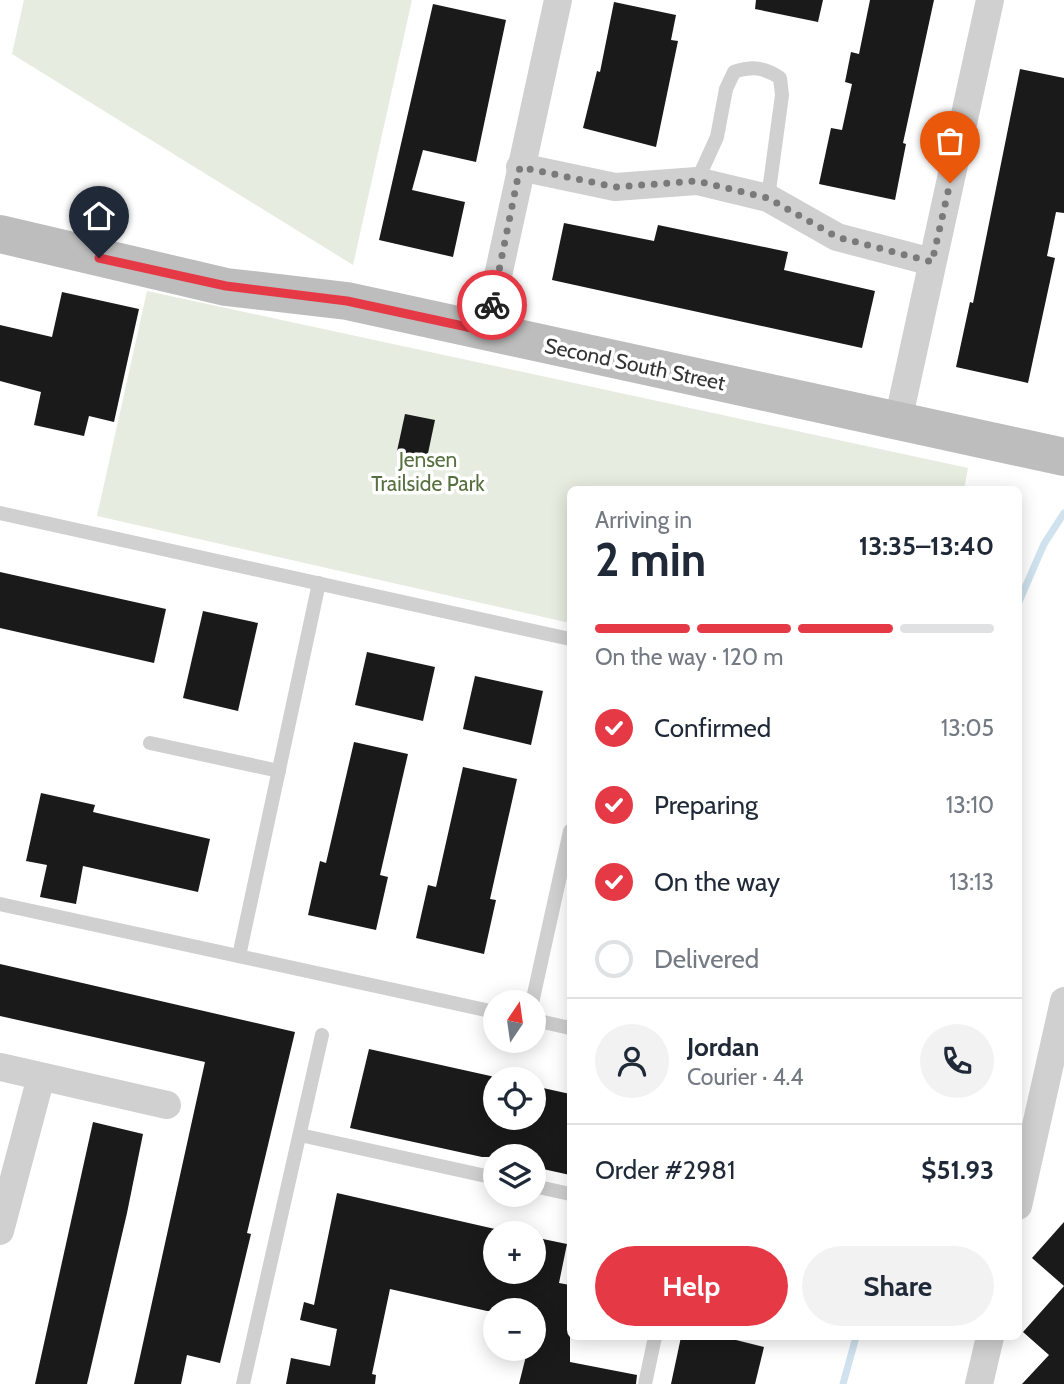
<!DOCTYPE html>
<meta charset="utf-8">
<style>
body{margin:0;font-family:Cabin,sans-serif;background:#f2f2f3;color:#1f2937;height:100vh;display:flex;flex-direction:column;font-size:26px;white-space:nowrap}
*{box-sizing:border-box;margin:0}
p{font-size:23px;color:#747a83}
.icon{flex:none;width:38px;height:38px;fill:none;stroke:currentColor;stroke-width:2;stroke-linecap:round;stroke-linejoin:round}
.map{position:relative;flex:1;overflow:hidden}
.sheet{position:absolute;left:567px;top:486px;width:455px;height:854px;display:flex;flex-direction:column;background:#fff;border-radius:10px;box-shadow:0 4px 18px #0003}
.sheet>*{flex:none}
.needle{width:46px;rotate:13deg}
.tools{position:absolute;left:483px;top:990px;display:grid;gap:14px}
.tools a{display:grid;place-items:center;width:63px;height:63px;border-radius:50%;background:#fff;box-shadow:0 4px 18px #0003;font-size:35px}
.pin{position:absolute;display:grid;place-items:center;width:60px;height:60px;color:#fff;margin:-72px -30px;border-radius:50% 50% 50% 0;rotate:-45deg;box-shadow:0 0 7px #0007}
.pin .icon{rotate:45deg}
.courier{position:absolute;display:grid;place-items:center;width:70px;height:70px;margin:-35px;border:5px solid #e63946;border-radius:50%;background:#fff;color:#222;box-shadow:0 2px 9px #0007}
.overview em{font-style:normal;font-weight:800}
.overview div{display:flex;flex-direction:column-reverse}
.overview{display:flex;align-items:center;justify-content:space-between;height:119px;padding:0 28px}
h1{font-size:46px;font-weight:800;line-height:52px}
.bar{display:grid;grid-template-columns:repeat(4,1fr);gap:10px 7px;align-content:center;height:84px;padding:0 28px}
.bar i{height:9px;border-radius:5px;background:#e0e1e3}
.bar .active{background:#e63946}
.bar p{grid-column:span 4}
.line{display:flex;align-items:center;gap:18px;padding:0 28px;border-top:2px solid #e0e1e3}
.line div{flex:1}
.round{display:grid;place-items:center;flex:none;width:74px;height:74px;border-radius:37px;background:#f2f2f3}
ol{padding:0 28px;list-style:none}
li{display:flex;align-items:center;gap:21px;height:77px}
li p{margin-inline-start:auto}
li .icon{padding:7px;border-radius:50%;background:#e63946;color:#fff;stroke-width:4}
li:last-child{color:#747a83}
li i{width:38px;height:38px;border:4px solid #e0e1e3;border-radius:50%}
.action{display:flex;gap:14px;margin-top:auto;padding:14px 28px}
.action a{flex:1;height:80px;border-radius:42px;background:#e63946;color:#fff;font-size:28px;font-weight:800;line-height:80px;text-align:center}
.action a+a{background:#f2f2f3;color:#1f2937}
.map>svg:first-child{display:block}
.green{fill:#e6ecdf}
.lines{fill:none;stroke-linecap:round;stroke-linejoin:round}
.stream{stroke:#cfe2ee;stroke-width:7}
.building{fill:#1a1a1a}
.lane{stroke:#d0d0d0;stroke-width:14}
.street{stroke:#d0d0d0;stroke-width:28}
.secondary{stroke:#bdbdbd;stroke-width:38}
.done{stroke:#7a7a7a;stroke-width:7;stroke-dasharray:0 12.6}
.route{stroke:#e63946;stroke-width:9}
.labels{text-anchor:middle;dominant-baseline:central;stroke-width:7;stroke-linejoin:round;paint-order:stroke}
.street-label{font-size:21px;fill:#333;stroke:#fff}
.park-label{font-size:21px;fill:#56703f;stroke:#fff}
</style>
<div class="map">
<svg width="1064" height="1384" viewBox="0 0 1064 1384">
<rect width="100%" height="100%" fill="#fff"/>
<!-- green -->
<g class="green">
<path d="M 24,0 L 412,0 L 353,265 L 12,54 Z"/>
<path d="M 147,291 L 968,468 L 964,490 L 570,490 L 570,623 L 97,516 Z"/>
</g>
<g class="lines">
<!-- stream -->
<g class="stream">
<path d="M 1018,604 L 1044,544 L 1064,513"/>
<path d="M 843,1384 L 856,1337"/>
</g>
</g>
<!-- building -->
<g class="building">
<path d="M 756,0 L 823,0 L 818,22 L 755,9 Z"/>
<path d="M 870,0 L 934,0 L 903,143 L 906,144 L 895,200 L 819,184 L 831,128 L 842,130 L 852,84 L 845,82 L 851,52 L 859,54 Z"/>
<path d="M 614,2 L 676,15 L 671,40 L 678,41 L 656,147 L 583,128 L 597,71 L 600,72 Z"/>
<path d="M 433,4 L 506,20 L 476,162 L 423,150 L 412,190 L 465,202 L 453,257 L 379,240 Z"/>
<path d="M 1020,69 L 1064,78 L 1064,213 L 1056,212 L 1047,256 L 1055,258 L 1028,383 L 956,367 L 970,302 L 973,303 Z"/>
<path d="M 564,223 L 654,241 L 658,225 L 788,252 L 784,270 L 875,291 L 862,348 L 552,280 Z"/>
<path d="M 62,292 L 139,309 L 114,422 L 89,416 L 84,436 L 34,425 L 41,392 L 0,381 L 0,325 L 52,337 Z"/>
<path d="M 405,414 L 435,420 L 427,458 L 397,451 Z"/>
<path d="M 0,572 L 166,609 L 154,663 L 0,628 Z"/>
<path d="M 203,611 L 258,623 L 238,711 L 183,698 Z"/>
<path d="M 367,652 L 435,667 L 423,721 L 355,705 Z"/>
<path d="M 475,676 L 543,691 L 531,745 L 463,729 Z"/>
<path d="M 354,742 L 408,754 L 380,875 L 388,877 L 376,930 L 308,915 L 320,861 L 326,863 Z"/>
<path d="M 463,767 L 517,779 L 490,899 L 496,900 L 484,954 L 416,938 L 428,885 L 436,887 Z"/>
<path d="M 41,793 L 95,805 L 93,812 L 210,839 L 198,892 L 83,866 L 76,904 L 40,897 L 47,865 L 26,861 Z"/>
<path d="M 0,964 L 295,1032 L 247,1233 L 251,1234 L 220,1363 L 187,1355 L 181,1384 L 134,1384 L 205,1062 L 0,1016 Z"/>
<path d="M 369,1049 L 495,1077 L 495,1118 L 534,1118 L 534,1086 L 570,1094 L 570,1175 L 534,1167 L 534,1157 L 482,1157 L 350,1128 Z"/>
<path d="M 93,1122 L 143,1134 L 127,1213 L 87,1384 L 35,1384 Z"/>
<path d="M 337,1193 L 495,1229 L 495,1272 L 530,1277 L 534,1272 L 538,1238 L 567,1244 L 559,1283 L 570,1285 L 570,1362 L 637,1375 L 636,1384 L 519,1384 L 527,1352 L 534,1353 L 534,1311 L 487,1311 L 390,1289 L 372,1374 L 376,1375 L 375,1384 L 286,1384 L 291,1358 L 330,1366 L 337,1329 L 300,1320 L 304,1302 L 314,1305 Z"/>
<path d="M 1064,1222 L 1064,1286 L 1032,1258 Z"/>
<path d="M 1064,1286 L 1064,1384 L 1022,1384 L 1049,1355 L 1023,1332 Z"/>
<path d="M 681,1337 L 724,1337 L 764,1347 L 755,1384 L 671,1384 Z"/>
</g>
<g class="lines">
<!-- lane -->
<g class="lane">
<path d="M 697,181 L 717,137 L 726,89 L 734,72 C 752,66 764,67 780,78 L 782,95 L 768,198"/>
<path d="M 0,513 L 570,639"/>
<path d="M 150,743 L 279,771"/>
<path d="M 0,904 L 495,1012"/>
<path d="M 239,956 L 319,583"/>
<path d="M 532,1003 L 570,831"/>
<path d="M 534,1020 L 570,1028"/>
<path d="M 300,1135 L 495,1178"/>
<path d="M 534,1186 L 570,1194"/>
<path d="M 243,1384 L 322,1035"/>
<path d="M 645,1384 L 655,1337"/>
</g>
<!-- street -->
<g class="street">
<path d="M 520,167 L 615,187 L 697,181 L 768,198 L 837,237 L 932,262"/>
<path d="M 486,331 L 558,0"/>
<path d="M 898,421 L 990,0"/>
<path d="M 0,1067 L 167,1105"/>
<path d="M 1018,1206 L 1064,1001"/>
<path d="M 0,1231 L 41,1077"/>
<path d="M 979,1384 L 990,1337"/>
</g>
<!-- secondary -->
<path class="secondary" d="M 0,234 L 226,287 L 347,301 L 1064,457"/>
</g>
<g class="lines">
<!-- done -->
<path class="done" d="M 492,305 L 520,167 L 615,187 L 697,181 L 768,198 L 837,237 L 932,262 L 950,183"/>
<!-- route -->
<path class="route" d="M 99,258 L 226,286 L 347,301 L 486,331 L 492,305"/>
</g>
<g class="labels">
<!-- street labels -->
<g class="street-label">
<text transform="translate(635 364) rotate(12)">Second South Street</text>
</g>
<!-- park labels -->
<g class="park-label">
<text x="428" y="459">Jensen<tspan x="428" dy="24">Trailside Park</tspan></text>
</g>
</g>
</svg>
<div class="tools">
<a><svg class="needle" viewBox="-14 -14 28 28"><path d="M0-13l5 13h-10z" fill="#e53935"/><path d="M0 13l5-13h-10z" fill="#747a83"/></svg></a>
<a><svg class="icon" aria-label="locate" viewBox="0 0 24 24"><circle cx="12" cy="12" r="6"/><path d="M12 2v4M12 18v4M2 12h4M18 12h4"/></svg></a>
<a><svg class="icon" aria-label="layers" viewBox="0 0 24 24"><path d="M12 4l9 5-9 5-9-5zM3 14l9 5 9-5"/></svg></a>
<a>+</a>
<a>−</a>
</div>
<div class="pin" style="left:950px;top:183px;background:#ea580c"><svg class="icon" aria-label="bag" viewBox="0 0 24 24"><path d="M5 8h14l-1 12H6zM9 8a3 3 0 0 1 6 0"/></svg></div>
<div class="pin" style="left:99px;top:258px;background:#1f2937"><svg class="icon" aria-label="home" viewBox="0 0 24 24"><path d="M3 11l9-7 9 7M6 9v11h12V9"/></svg></div>
<div class="courier" style="left:492px;top:305px"><svg class="icon" aria-label="bike" viewBox="0 0 24 24"><circle cx="6" cy="16" r="4"/><circle cx="18" cy="16" r="4"/><path d="M6 16l4-8h5l3 8M10 8l3 8H6M13 5h3"/></svg></div>
<section class="sheet">
<div class="overview"><div><h1>2 min</h1><p>Arriving in</p></div><em>13:35–13:40</em></div>
<div class="bar"><i class="active"></i><i class="active"></i><i class="active"></i><i></i><p>On the way · 120 m</p></div>
<ol>
<li><svg class="icon" aria-label="check" viewBox="0 0 24 24"><path d="M5 12l5 5 9-10"/></svg>Confirmed<p>13:05</p></li>
<li><svg class="icon" aria-label="check" viewBox="0 0 24 24"><path d="M5 12l5 5 9-10"/></svg>Preparing<p>13:10</p></li>
<li><svg class="icon" aria-label="check" viewBox="0 0 24 24"><path d="M5 12l5 5 9-10"/></svg>On the way<p>13:13</p></li>
<li><i></i>Delivered</li>
</ol>
<div class="line" style="height:126px"><a class="round"><svg class="icon" aria-label="person" viewBox="0 0 24 24"><circle cx="12" cy="8" r="4"/><path d="M4 21q1-7 8-7t8 7"/></svg></a><div><b>Jordan</b><p>Courier · 4.4</p></div><a class="round"><svg class="icon" aria-label="phone" viewBox="0 0 24 24"><path d="M5 4h4l2 5-3 2q2 4 5 5l2-3 5 2v4C11 20 4 13 5 4z"/></svg></a></div>
<div class="line" style="height:91px"><div>Order #2981</div><b>$51.93</b></div>
<div class="action"><a>Help</a><a>Share</a></div>
</section>
</div>
